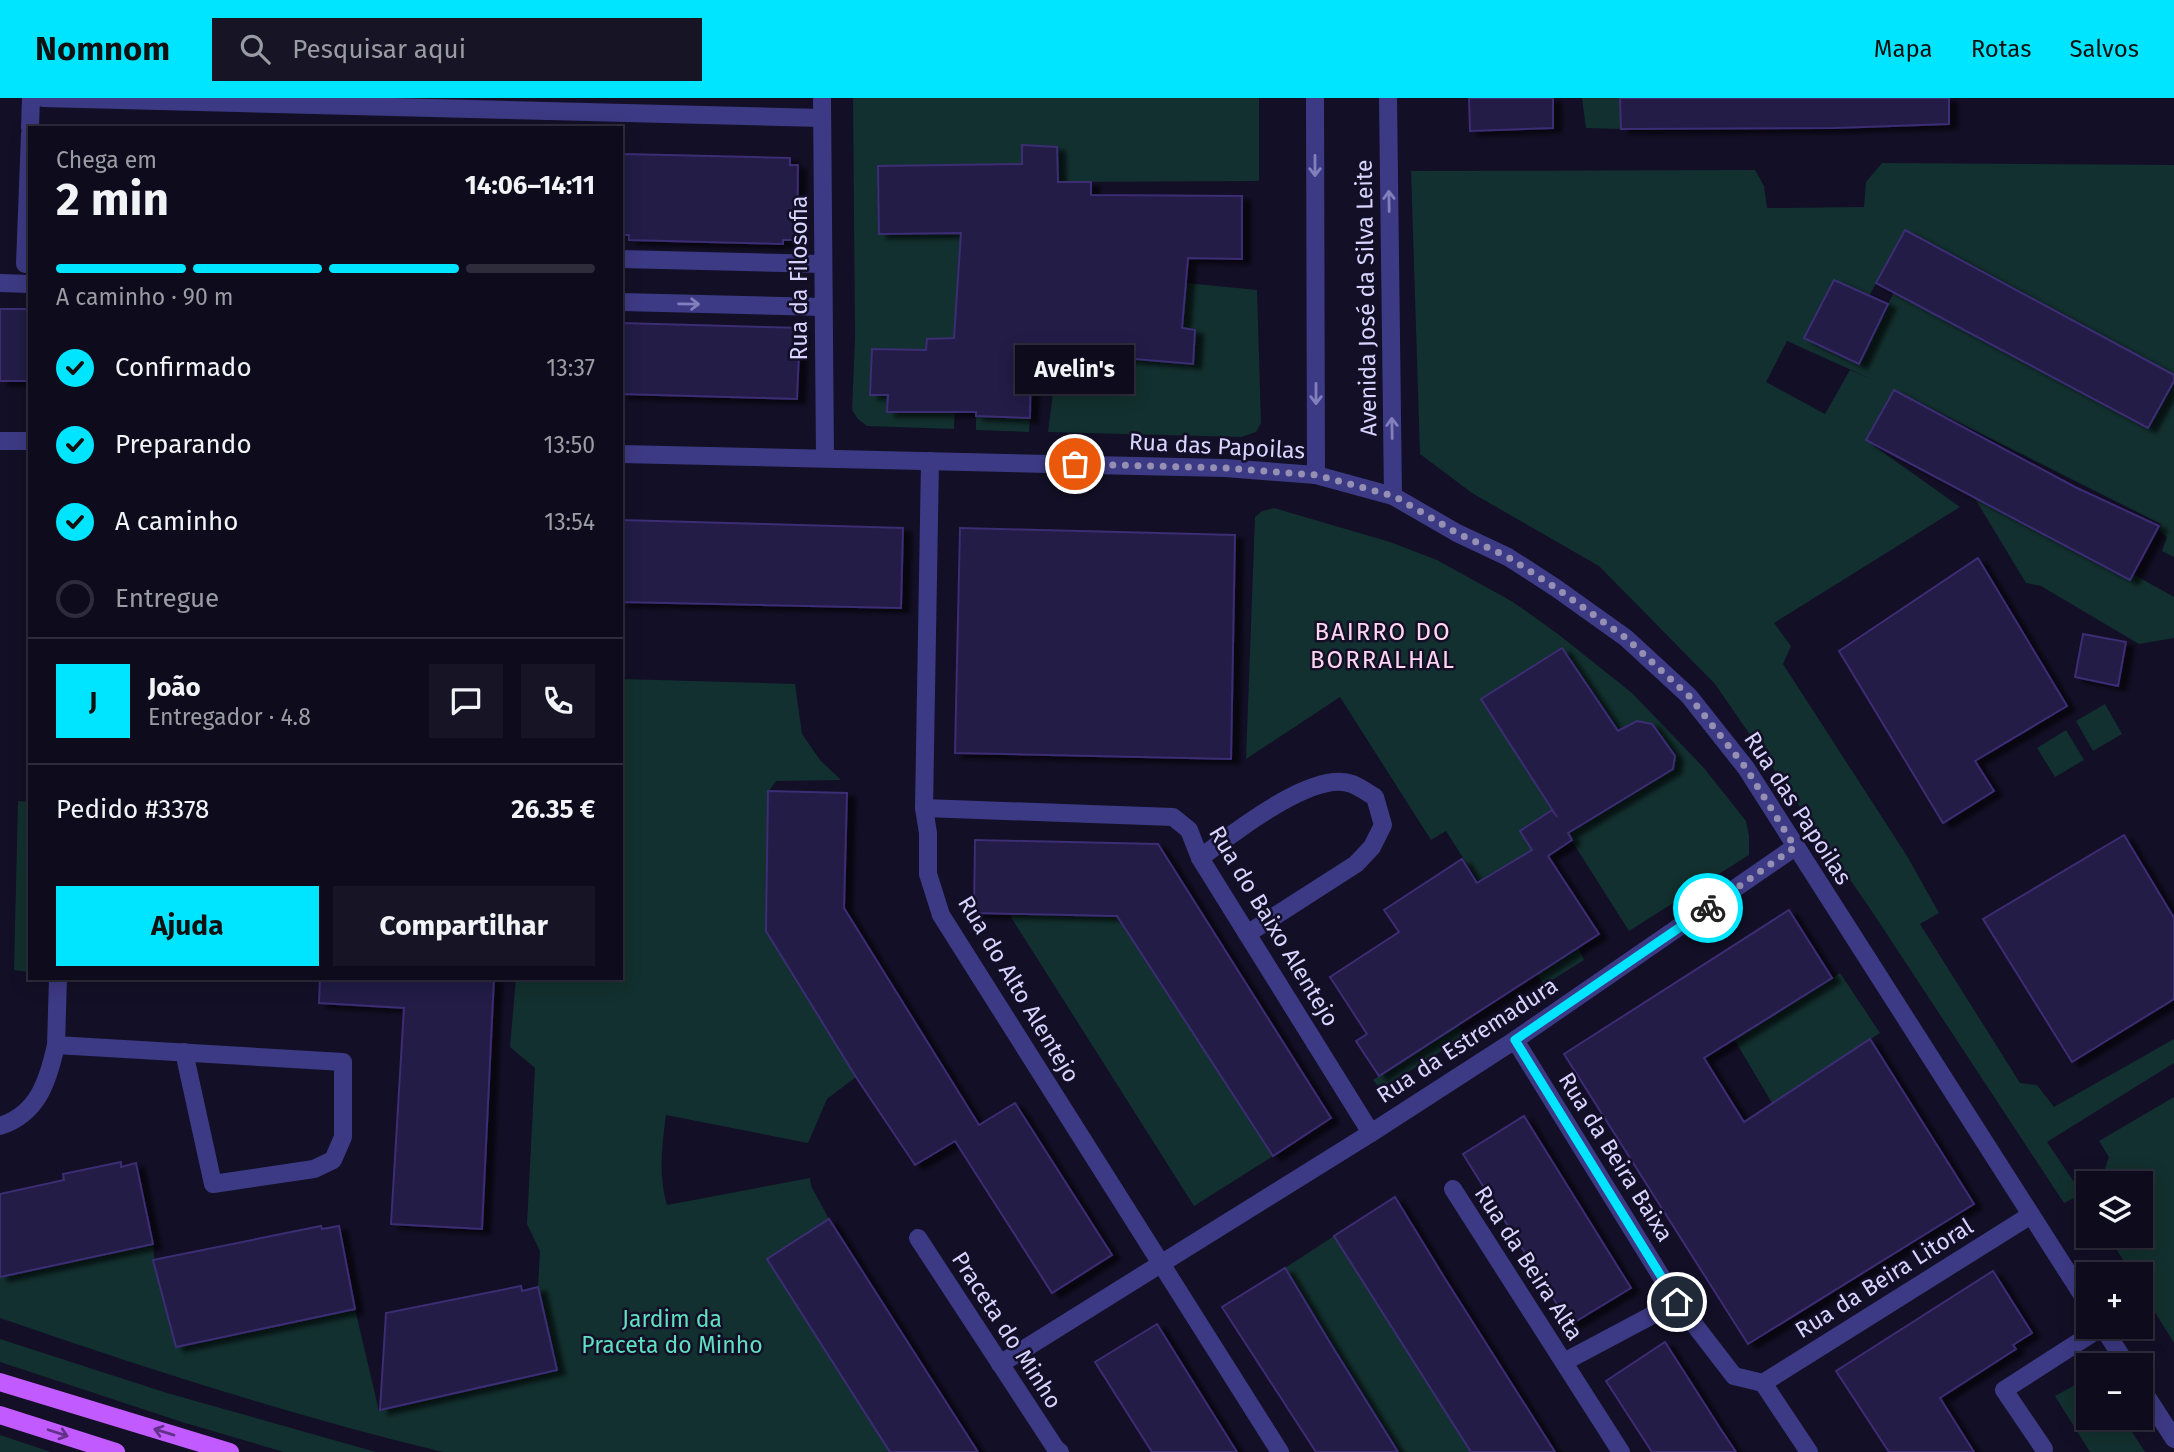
<!DOCTYPE html>
<html lang="pt">
<meta charset="utf-8">
<style>
body{margin:0;font-family:"Fira Sans",sans-serif;background:#171425;color:#f1f3f6;height:100vh;display:flex;flex-direction:column;font-size:26px;white-space:nowrap}
*{box-sizing:border-box;margin:0}
p{font-size:23px;color:#9b9ba3}
.icon{flex:none;width:38px;height:38px;fill:none;stroke:currentColor;stroke-width:2;stroke-linecap:round;stroke-linejoin:round}
.map{position:relative;flex:1;overflow:hidden}
.details{position:absolute;left:28px;top:28px;width:595px;height:854px;display:flex;flex-direction:column;background:#0e0b1c;border-radius:0px;box-shadow:0 4px 18px #0003,0 0 0 2px #2e2b3b}
.details>*{flex:none}
.tools{position:absolute;left:2076px;top:1073px;display:grid;gap:14px}
.tools a{display:grid;place-items:center;width:77px;height:77px;border-radius:0px;background:#0e0b1c;box-shadow:0 4px 18px #0003,0 0 0 2px #2e2b3b;font-size:35px}
.pin{position:absolute;display:grid;place-items:center;width:60px;height:60px;color:#fff;margin:-30px;border:4px solid #fff;border-radius:50%;box-shadow:0 2px 7px #0007}
.courier{position:absolute;display:grid;place-items:center;width:70px;height:70px;margin:-35px;border:5px solid #00e5ff;border-radius:50%;background:#fff;color:#222;box-shadow:0 2px 9px #0007}
.bubble{position:absolute;height:49px;border-radius:0px;background:#0e0b1c;box-shadow:0 4px 18px #0003,0 0 0 2px #2e2b3b;font-size:23px;font-weight:700;line-height:49px;text-align:center}
.overview em{font-style:normal;font-weight:700}
.overview div{display:flex;flex-direction:column-reverse}
.overview{display:flex;align-items:center;justify-content:space-between;height:119px;padding:0 28px}
h1{font-size:46px;font-weight:700;line-height:52px}
.bar{display:grid;grid-template-columns:repeat(4,1fr);gap:10px 7px;align-content:center;height:84px;padding:0 28px}
.bar i{height:9px;border-radius:5px;background:#2e2b3b}
.bar .selected{background:#00e5ff}
.bar p{grid-column:span 4}
.line{display:flex;align-items:center;gap:18px;padding:0 28px;border-top:2px solid #2e2b3b}
.line div{flex:1}
.round{display:grid;place-items:center;flex:none;width:74px;height:74px;border-radius:0px;background:#171425}
ol{padding:0 28px;list-style:none}
li{display:flex;align-items:center;gap:21px;height:77px}
li p{margin-inline-start:auto}
li .icon{padding:7px;border-radius:50%;background:#00e5ff;color:#111;stroke-width:4}
li:last-child{color:#9b9ba3}
li i{width:38px;height:38px;border:4px solid #2e2b3b;border-radius:50%}
.action{display:flex;gap:14px;margin-top:auto;padding:14px 28px}
.action a{flex:1;height:80px;border-radius:0px;background:#00e5ff;color:#111;font-size:28px;font-weight:700;line-height:80px;text-align:center}
.action a+a{background:#171425;color:#f1f3f6}
header{display:flex;align-items:center;gap:42px;box-sizing:border-box;height:98px;padding:0 35px;background:#00e5ff;color:#111}
header strong{font-size:33px}
nav{display:flex;gap:38px;margin-inline-start:auto;font-size:24px}
.search{width:490px;height:63px;background:#171425;display:flex;align-items:center;gap:18px;box-sizing:border-box;padding:0 24px;border-radius:0px;color:#9b9ba3;font-size:26px}
.map>svg:first-child{display:block}
.green{fill:#12302f;fill-rule:evenodd}
.building{fill:#241b47;stroke:#3b2d73;stroke-width:2;filter:url(#shadow)}
.lines{fill:none;stroke-linecap:round;stroke-linejoin:round}
.minor{stroke:#3d3a85;stroke-width:18}
.primary{stroke:#c25bff;stroke-width:18}
.oneway{stroke:#837fbc}
.oneway2{stroke:#623188}
.done{stroke:#948fb3;stroke-width:7;stroke-dasharray:0 12.6}
.route{stroke:#00e5ff;stroke-width:9}
.labels{text-anchor:middle;dominant-baseline:central;stroke-width:5;stroke-linejoin:round;paint-order:stroke}
.street-label{font-size:23px;fill:#d9d4ff;stroke:#130f26}
.park-label{font-size:23px;fill:#5fe0c0;stroke:#130f26}
.neighbourhood-label{font-size:24px;letter-spacing:2px;fill:#ffd6f0;stroke:#130f26}
</style>
<header>
<strong>Nomnom</strong>
<div class="search"><svg class="icon" aria-label="search" viewBox="0 0 24 24"><circle cx="10" cy="10" r="6"/><path d="M15 15l6 6"/></svg>Pesquisar aqui</div>
<nav><a>Mapa</a><a>Rotas</a><a>Salvos</a></nav>
</header>
<div class="map">
<svg width="2174" height="1354" viewBox="0 0 2174 1354">
<defs>
<filter id="shadow"><feDropShadow dx="8" dy="4.5" stdDeviation="2" flood-color="#0009"/></filter>
</defs>
<rect width="100%" height="100%" fill="#130f26"/>
<!-- green -->
<g class="green">
<path d="M 853,0 L 1259,0 L 1259,83 L 1058,84 L 1022,105 L 975,66 L 879,68 L 880,136 L 976,134 L 957,240 L 927,241 L 926,252 L 872,252 L 870,297 L 888,297 L 887,313 L 956,277 L 954,331 L 867,328 L 858,321 L 852,312 L 855,240 Z"/>
<path d="M 1582,0 L 1620,0 L 1621,31 L 1586,30 Z"/>
<path d="M 1882,65 L 2174,67 L 2174,277 L 1905,132 L 1869,198 L 1834,182 L 1804,240 L 1859,266 L 1894,194 L 2148,330 L 2174,283 L 2174,459 L 2162,453 L 2167,439 L 2159,433 L 2161,426 L 1894,292 L 1866,342 L 1960,409 L 1774,525 L 1791,548 L 1783,566 L 1907,758 L 1939,815 L 1920,826 L 2020,985 L 2037,987 L 2054,1009 L 2174,941 L 2174,965 L 2047,1044 L 2082,1096 L 2064,1105 L 1871,812 L 1715,586 L 1599,468 L 1472,395 L 1420,356 L 1411,73 L 1755,72 L 1764,88 L 1767,110 L 1864,109 L 1866,84 ZM 1787,243 L 1876,283 L 1850,272 L 1825,316 L 1766,284 Z"/>
<path d="M 1146,181 L 1257,192 L 1261,325 L 1256,334 L 1241,339 L 1048,334 L 1056,271 L 1069,255 L 1192,266 L 1195,232 L 1182,230 L 1184,204 L 1145,200 Z"/>
<path d="M 976,318 L 1030,320 L 1029,334 L 976,332 Z"/>
<path d="M 1974,399 L 2130,482 L 2133,476 L 2174,499 L 2174,540 L 2139,546 L 2041,488 L 2026,485 Z"/>
<path d="M 1274,410 L 1390,444 L 1437,462 L 1513,504 L 1558,536 L 1632,595 L 1704,670 L 1746,723 L 1749,738 L 1749,757 L 1629,833 L 1565,732 L 1601,715 L 1673,671 L 1675,658 L 1652,626 L 1638,623 L 1567,660 L 1593,597 L 1562,550 L 1481,601 L 1552,712 L 1520,733 L 1532,752 L 1584,862 L 1544,887 L 1446,733 L 1431,742 L 1340,599 L 1246,661 L 1255,419 L 1262,413 Z"/>
<path d="M 621,581 L 795,586 L 802,636 L 820,662 L 841,682 L 776,683 L 769,693 L 766,833 L 856,979 L 827,1001 L 808,1045 L 666,1017 C 662,1048 658,1076 667,1107 L 810,1080 L 811,1088 L 829,1121 L 767,1161 L 890,1354 L 443,1354 C 293,1318 145,1270 0,1220 L 0,1179 L 153,1146 L 155,1167 L 176,1249 L 355,1211 L 379,1313 L 557,1272 L 538,1189 L 540,1153 L 527,1126 L 535,970 L 510,949 L 516,880 L 621,880 Z"/>
<path d="M 2105,606 L 2122,636 L 2093,653 L 2076,623 Z"/>
<path d="M 2066,632 L 2084,662 L 2055,679 L 2037,650 Z"/>
<path d="M 18,703 L 29,704 L 28,874 L 14,872 Z"/>
<path d="M 1009,816 L 1117,818 L 1273,1058 L 1194,1108 Z"/>
<path d="M 1422,870 L 1465,938 L 1383,990 L 1378,988 L 1373,982 L 1445,935 Z"/>
<path d="M 1840,875 L 1880,935 L 1772,1005 L 1734,941 Z"/>
<path d="M 2174,999 L 2174,1245 L 2140,1190 L 2140,1176 L 2132,1176 L 2108,1138 L 2140,1138 L 2140,1085 L 2100,1085 L 2109,1059 L 2099,1043 Z"/>
<path d="M 1334,1138 L 1471,1354 L 1398,1354 L 1285,1170 Z"/>
<path d="M 0,1241 L 167,1295 L 376,1354 L 284,1354 L 182,1324 L 0,1264 Z"/>
<path d="M 2088,1280 L 2088,1320 L 2123,1320 L 2145,1354 L 2090,1354 L 2055,1298 Z"/>
<path d="M 0,1337 L 51,1354 L 0,1354 Z"/>
</g>
<!-- building -->
<g class="building">
<path d="M 1469,0 L 1553,0 L 1553,30 L 1470,33 Z"/>
<path d="M 1620,0 L 1949,0 L 1949,26 L 1835,30 L 1621,31 Z"/>
<path d="M 1022,47 L 1057,49 L 1058,84 L 1091,84 L 1091,97 L 1242,98 L 1242,161 L 1188,160 L 1182,230 L 1195,232 L 1193,266 L 1031,252 L 1030,320 L 976,318 L 976,314 L 887,314 L 888,297 L 870,297 L 872,251 L 926,252 L 927,241 L 954,240 L 961,135 L 879,136 L 878,68 L 1022,66 Z"/>
<path d="M 624,56 L 790,60 L 790,67 L 798,67 L 797,142 L 783,142 L 783,146 L 629,142 L 629,137 L 621,137 L 621,63 L 624,63 Z"/>
<path d="M 1905,132 L 2174,277 L 2174,283 L 2148,330 L 1876,185 Z"/>
<path d="M 1834,182 L 1888,206 L 1859,266 L 1804,240 Z"/>
<rect x="0" y="211" width="30" height="72"/>
<path d="M 621,225 L 800,230 L 797,301 L 621,296 Z"/>
<path d="M 1894,292 L 2075,389 L 2159,428 L 2130,482 L 1866,342 Z"/>
<path d="M 621,422 L 903,430 L 901,510 L 621,504 Z"/>
<path d="M 960,430 L 1235,437 L 1231,661 L 955,655 Z"/>
<path d="M 1978,460 L 2067,608 L 1975,663 L 1994,693 L 1943,725 L 1839,553 Z"/>
<path d="M 2083,536 L 2126,544 L 2118,588 L 2075,579 Z"/>
<path d="M 1562,550 L 1618,633 L 1637,623 L 1652,626 L 1675,658 L 1673,671 L 1568,735 L 1572,742 L 1548,758 L 1599,836 L 1379,978 L 1356,943 L 1367,936 L 1330,879 L 1399,834 L 1384,812 L 1462,761 L 1477,785 L 1532,752 L 1520,733 L 1552,712 L 1557,719 L 1481,601 Z"/>
<path d="M 768,693 L 847,695 L 844,810 L 979,1027 L 1015,1005 L 1112,1157 L 1052,1195 L 955,1043 L 915,1067 L 856,979 L 766,833 Z"/>
<path d="M 2124,737 L 2174,820 L 2174,901 L 2072,964 L 1983,821 Z"/>
<path d="M 975,742 L 1158,746 L 1331,1020 L 1273,1058 L 1117,818 L 974,815 Z"/>
<path d="M 1789,812 L 1832,880 L 1704,960 L 1744,1024 L 1870,941 L 1974,1106 L 1748,1246 L 1564,956 Z"/>
<path d="M 320,880 L 494,880 L 482,1131 L 391,1126 L 404,910 L 319,905 Z"/>
<path d="M 1524,1018 L 1631,1190 L 1570,1227 L 1463,1056 Z"/>
<path d="M 121,1064 L 121,1069 L 136,1065 L 153,1146 L 0,1179 L 0,1096 L 64,1082 L 63,1076 Z"/>
<path d="M 1395,1099 L 1444,1179 L 1555,1354 L 1471,1354 L 1334,1138 Z"/>
<path d="M 829,1121 L 928,1276 L 978,1354 L 890,1354 L 767,1161 Z"/>
<path d="M 321,1128 L 322,1131 L 339,1128 L 355,1211 L 176,1249 L 153,1162 Z"/>
<path d="M 1285,1170 L 1332,1248 L 1398,1354 L 1316,1354 L 1222,1209 Z"/>
<path d="M 1993,1173 L 2032,1235 L 2013,1247 L 2016,1251 L 1940,1300 L 1974,1354 L 1889,1354 L 1836,1273 Z"/>
<path d="M 521,1188 L 522,1193 L 538,1189 L 557,1272 L 380,1312 L 386,1215 Z"/>
<path d="M 1157,1226 L 1205,1303 L 1237,1354 L 1152,1354 L 1095,1264 Z"/>
<path d="M 1665,1244 L 1720,1330 L 1736,1354 L 1652,1354 L 1606,1283 Z"/>
</g>
<g class="lines">
<!-- minor -->
<g class="minor">
<path d="M 43,0 L 822,20"/>
<path d="M 822,0 L 825,359"/>
<path d="M 1315,0 L 1316,377"/>
<path d="M 1388,0 L 1393,398"/>
<path d="M 30,30 L 31,0"/>
<path d="M 621,161 L 823,166"/>
<path d="M 25,166 L 30,36"/>
<path d="M 0,185 L 30,186"/>
<path d="M 621,204 L 823,209"/>
<path d="M 0,343 L 30,343"/>
<path d="M 621,356 L 1225,370 L 1316,377 L 1393,398 L 1457,435 L 1508,459 L 1556,490 L 1626,540 L 1689,598 L 1746,670 L 2088,1206"/>
<path d="M 930,363 L 924,710 L 928,735 L 928,776 L 941,817 L 1280,1354"/>
<path d="M 924,710 L 1173,719 L 1189,732 L 1200,760 L 1371,1035"/>
<path d="M 1200,760 C 1231,737 1313,671 1352,686 C 1360,689 1368,695 1375,699 L 1383,727 L 1372,749 L 1356,766 L 1247,836"/>
<path d="M 58,880 L 56,947 L 343,964 L 343,1039 L 333,1062 L 314,1071 L 213,1086 L 184,954"/>
<path d="M 1515,942 L 1677,1204 L 1734,1278 L 1763,1285 L 1809,1354"/>
<path d="M 0,1028 C 38,1016 48,983 56,947"/>
<path d="M 1453,1091 L 1621,1354"/>
<path d="M 918,1140 L 1056,1351 L 1060,1354"/>
<path d="M 2102,1228 L 2127,1267"/>
<path d="M 1564,1264 L 1677,1204"/>
<path d="M 1000,1266 L 1371,1035 L 1515,942 L 1795,749"/>
<path d="M 1763,1285 L 2031,1117"/>
<path d="M 2140,1288 L 2174,1341"/>
<path d="M 2044,1351 L 2004,1292 L 2102,1229"/>
</g>
<!-- primary -->
<g class="primary">
<path d="M 0,1284 L 230,1354"/>
<path d="M 0,1317 L 116,1354"/>
</g>
</g>
<!-- one-way arrows -->
<defs><path id="oneway-shaft" d="M-6 0H5M1.5-3L5.5 0L1.5 3" fill="none" stroke-width="1.6" stroke-linecap="round" stroke-linejoin="round" transform="scale(1.75)"/></defs>
<g class="oneway">
<use href="#oneway-shaft" transform="translate(1315 68) rotate(90)"/>
<use href="#oneway-shaft" transform="translate(1389 103) rotate(-91)"/>
<use href="#oneway-shaft" transform="translate(689 206) rotate(1)"/>
<use href="#oneway-shaft" transform="translate(1316 296) rotate(90)"/>
<use href="#oneway-shaft" transform="translate(1392 330) rotate(-91)"/>
</g>
<g class="oneway2">
<use href="#oneway-shaft" transform="translate(164 1334) rotate(-163)"/>
<use href="#oneway-shaft" transform="translate(58 1335) rotate(18)"/>
</g>
<g class="lines">
<!-- done -->
<path class="done" d="M 1075,366 L 1225,370 L 1316,377 L 1394,398 L 1457,435 L 1508,459 L 1556,490 L 1626,540 L 1689,598 L 1746,670 L 1795,749 L 1708,810"/>
<!-- route -->
<path class="route" d="M 1677,1204 L 1515,942 L 1708,810"/>
</g>
<g class="labels">
<!-- street labels -->
<g class="street-label">
<text transform="translate(799 180) rotate(-90)">Rua da Filosofia</text>
<text transform="translate(1366 200) rotate(-91)">Avenida José da Silva Leite</text>
<text transform="translate(1217 348) rotate(3)">Rua das Papoilas</text>
<text transform="translate(1798 710) rotate(57)">Rua das Papoilas</text>
<text transform="translate(1274 828) rotate(59)">Rua do Baixo Alentejo</text>
<text transform="translate(1019 891) rotate(59)">Rua do Alto Alentejo</text>
<text transform="translate(1467 942) rotate(-33)">Rua da Estremadura</text>
<text transform="translate(1616 1059) rotate(58)">Rua da Beira Baixa</text>
<text transform="translate(1529 1165) rotate(57)">Rua da Beira Alta</text>
<text transform="translate(1884 1180) rotate(-32)">Rua da Beira Litoral</text>
<text transform="translate(1007 1232) rotate(57)">Praceta do Minho</text>
</g>
<!-- park labels -->
<g class="park-label">
<text x="672" y="1221">Jardim da<tspan x="672" dy="26">Praceta do Minho</tspan></text>
</g>
<!-- neighbourhood labels -->
<g class="neighbourhood-label">
<text x="1383" y="534">BAIRRO DO<tspan x="1383" dy="28">BORRALHAL</tspan></text>
</g>
</g>
</svg>
<div class="tools">
<a><svg class="icon" aria-label="layers" viewBox="0 0 24 24"><path d="M12 4l9 5-9 5-9-5zM3 14l9 5 9-5"/></svg></a>
<a>+</a>
<a>−</a>
</div>
<div class="pin" style="left:1075px;top:366px;background:#ea580c"><svg class="icon" aria-label="bag" viewBox="0 0 24 24"><path d="M5 8h14l-1 12H6zM9 8a3 3 0 0 1 6 0"/></svg></div>
<div class="pin" style="left:1677px;top:1204px;background:#1f2937"><svg class="icon" aria-label="home" viewBox="0 0 24 24"><path d="M3 11l9-7 9 7M6 9v11h12V9"/></svg></div>
<div class="courier" style="left:1708px;top:810px"><svg class="icon" aria-label="bike" viewBox="0 0 24 24"><circle cx="6" cy="16" r="4"/><circle cx="18" cy="16" r="4"/><path d="M6 16l4-8h5l3 8M10 8l3 8H6M13 5h3"/></svg></div>
<div class="bubble" style="left:1015px;top:247px;width:119px">Avelin's</div>
<section class="details">
<div class="overview"><div><h1>2 min</h1><p>Chega em</p></div><em>14:06–14:11</em></div>
<div class="bar"><i class="selected"></i><i class="selected"></i><i class="selected"></i><i></i><p>A caminho · 90 m</p></div>
<ol>
<li><svg class="icon" aria-label="check" viewBox="0 0 24 24"><path d="M5 12l5 5 9-10"/></svg>Confirmado<p>13:37</p></li>
<li><svg class="icon" aria-label="check" viewBox="0 0 24 24"><path d="M5 12l5 5 9-10"/></svg>Preparando<p>13:50</p></li>
<li><svg class="icon" aria-label="check" viewBox="0 0 24 24"><path d="M5 12l5 5 9-10"/></svg>A caminho<p>13:54</p></li>
<li><i></i>Entregue</li>
</ol>
<div class="line" style="height:126px"><b class="round" style="background:#00e5ff;color:#111">J</b><div><b>João</b><p>Entregador · 4.8</p></div><a class="round"><svg class="icon" aria-label="chat" viewBox="0 0 24 24"><path d="M4 5h16v11H9l-5 4z"/></svg></a><a class="round"><svg class="icon" aria-label="phone" viewBox="0 0 24 24"><path d="M5 4h4l2 5-3 2q2 4 5 5l2-3 5 2v4C11 20 4 13 5 4z"/></svg></a></div>
<div class="line" style="height:91px"><div>Pedido #3378</div><b>26.35 €</b></div>
<div class="action"><a>Ajuda</a><a>Compartilhar</a></div>
</section>
</div>
